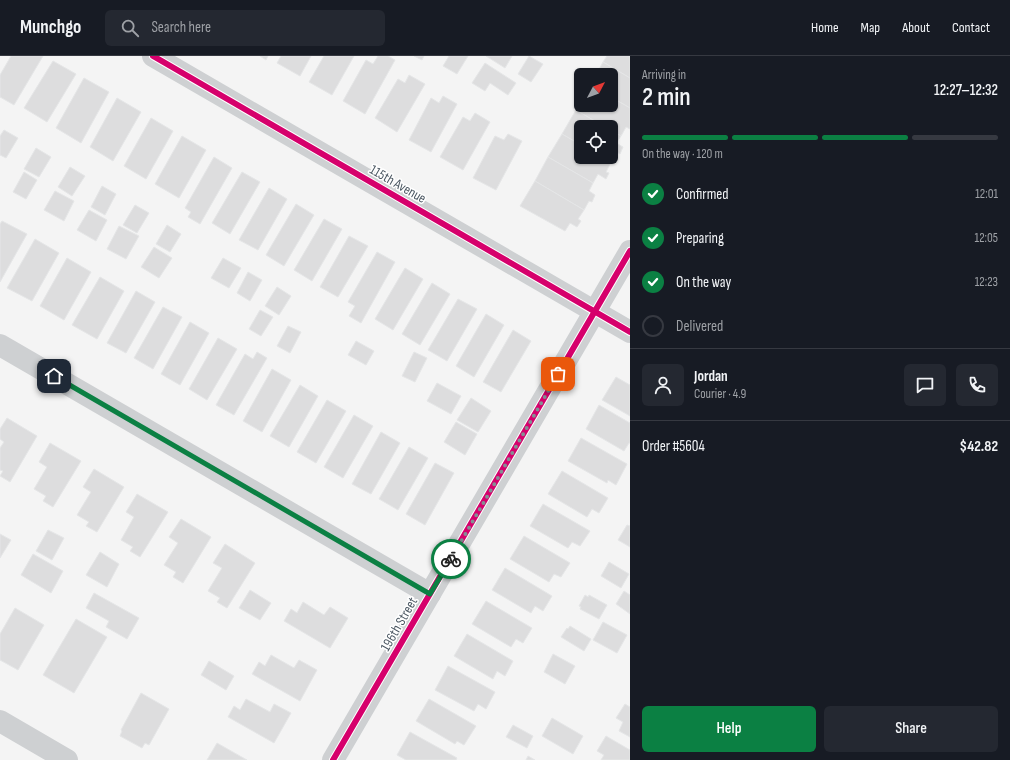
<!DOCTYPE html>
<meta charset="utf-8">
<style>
body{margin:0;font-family:"Sofia Sans Condensed",sans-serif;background:#242831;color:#f1f3f6;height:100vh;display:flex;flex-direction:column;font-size:15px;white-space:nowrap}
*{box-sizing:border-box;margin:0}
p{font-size:13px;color:#9ea1a6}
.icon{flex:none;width:22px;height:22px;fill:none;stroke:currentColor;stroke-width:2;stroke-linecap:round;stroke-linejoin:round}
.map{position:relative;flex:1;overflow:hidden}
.panel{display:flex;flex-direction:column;background:#171b24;width:380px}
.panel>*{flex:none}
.needle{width:26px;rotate:49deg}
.fabs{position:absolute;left:574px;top:12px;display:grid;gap:8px}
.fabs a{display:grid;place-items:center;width:44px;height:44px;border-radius:6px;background:#171b24;box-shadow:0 1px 3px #0004;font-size:20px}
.pin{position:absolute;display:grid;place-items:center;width:34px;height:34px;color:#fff;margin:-17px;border-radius:8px;box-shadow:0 2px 6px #0006}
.courier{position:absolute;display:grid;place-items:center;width:40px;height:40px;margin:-20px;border:3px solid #0b8043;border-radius:50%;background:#fff;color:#222;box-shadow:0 1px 5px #0007}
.headline em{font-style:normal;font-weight:600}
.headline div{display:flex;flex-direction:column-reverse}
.headline{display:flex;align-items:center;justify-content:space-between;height:68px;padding:0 12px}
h1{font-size:26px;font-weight:600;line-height:30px}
.bar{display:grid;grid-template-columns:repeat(4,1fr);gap:6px 4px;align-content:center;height:48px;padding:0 12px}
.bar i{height:5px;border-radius:3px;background:#363941}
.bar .current{background:#0b8043}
.bar p{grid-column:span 4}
.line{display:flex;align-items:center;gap:10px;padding:0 12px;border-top:1px solid #363941}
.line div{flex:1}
.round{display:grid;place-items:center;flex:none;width:42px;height:42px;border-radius:6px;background:#242831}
ol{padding:0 12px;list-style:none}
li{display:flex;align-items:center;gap:12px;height:44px}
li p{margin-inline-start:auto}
li .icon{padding:4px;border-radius:50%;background:#0b8043;color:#fff;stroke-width:4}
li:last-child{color:#9ea1a6}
li i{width:22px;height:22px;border:2px solid #363941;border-radius:50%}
.cta{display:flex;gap:8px;margin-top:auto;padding:8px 12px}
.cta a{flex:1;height:46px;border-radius:6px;background:#0b8043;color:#fff;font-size:16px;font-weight:600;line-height:46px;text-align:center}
.cta a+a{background:#242831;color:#f1f3f6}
header{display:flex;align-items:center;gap:24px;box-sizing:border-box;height:56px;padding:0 20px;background:#171b24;border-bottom:1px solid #363941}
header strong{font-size:19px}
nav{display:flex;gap:22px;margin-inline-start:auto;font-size:14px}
.search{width:280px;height:36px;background:#242831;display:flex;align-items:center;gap:10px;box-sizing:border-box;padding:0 14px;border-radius:6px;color:#9ea1a6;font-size:15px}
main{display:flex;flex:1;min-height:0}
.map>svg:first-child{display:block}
.building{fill:#ddddde;stroke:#e5e6e7}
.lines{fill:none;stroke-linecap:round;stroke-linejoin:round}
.minor{stroke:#ced0d2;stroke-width:22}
.cycleway-casing{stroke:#fff;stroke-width:8}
.cycleway{stroke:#d6006c;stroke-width:6}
.done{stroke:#868d94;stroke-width:4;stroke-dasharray:0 7.2}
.route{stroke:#0b8043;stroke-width:5}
.labels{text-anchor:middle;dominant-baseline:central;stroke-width:3;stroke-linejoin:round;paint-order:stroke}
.street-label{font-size:14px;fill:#4a5661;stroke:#fff}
</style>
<header>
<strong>Munchgo</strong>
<div class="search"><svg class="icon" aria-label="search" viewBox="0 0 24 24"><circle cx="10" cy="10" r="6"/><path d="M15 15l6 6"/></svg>Search here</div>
<nav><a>Home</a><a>Map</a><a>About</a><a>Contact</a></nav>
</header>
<main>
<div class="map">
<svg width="630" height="704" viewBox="0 0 630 704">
<rect width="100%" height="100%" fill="#f4f4f4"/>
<!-- building -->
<g class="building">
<path d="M 11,0 L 43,0 L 14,49 L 0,41 L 0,19 Z"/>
<path d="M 260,0 L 268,0 L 266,4 Z"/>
<path d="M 281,0 L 311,0 L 300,20 L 277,7 Z"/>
<path d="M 324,0 L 354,0 L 332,39 L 309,26 Z"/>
<path d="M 378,0 L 388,0 L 395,4 L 365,58 L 343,45 L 366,4 L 373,8 Z"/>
<path d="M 414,0 L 424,0 L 422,4 Z"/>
<path d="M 449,0 L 468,0 L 457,18 L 443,10 Z"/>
<path d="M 486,0 L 512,0 L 505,12 Z"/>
<path d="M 529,0 L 543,8 L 531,26 L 518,18 Z"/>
<path d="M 607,0 L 630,0 L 630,22 L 603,6 Z"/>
<path d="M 53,5 L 76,18 L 47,66 L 24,52 Z"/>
<path d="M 603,6 L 630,22 L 630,52 L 611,41 L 611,19 L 596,19 Z"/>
<path d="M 485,7 L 516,27 L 508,39 L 490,27 L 485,35 L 472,27 Z"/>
<path d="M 409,19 L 425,28 L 397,76 L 375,62 L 398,23 L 405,27 Z"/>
<path d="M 84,22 L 109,36 L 81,87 L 56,72 Z"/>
<path d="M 443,40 L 457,48 L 431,96 L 409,84 L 431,42 L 439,47 Z"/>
<path d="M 611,41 L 630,52 L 630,73 L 626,71 L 621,80 L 611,74 L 611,71 L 605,71 L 576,54 L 581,45 L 581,49 L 611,49 Z"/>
<path d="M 117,42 L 141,56 L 113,105 L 90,91 Z"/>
<path d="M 576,54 L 605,71 L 581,71 L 581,89 L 562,78 Z"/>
<path d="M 475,57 L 490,66 L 463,114 L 440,101 L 463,61 L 470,65 Z"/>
<path d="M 151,62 L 173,75 L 146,123 L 124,110 Z"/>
<path d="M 4,74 L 18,82 L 6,102 L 0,99 L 0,80 Z"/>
<path d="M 611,74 L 621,80 L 616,87 L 623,91 L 620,98 L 617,96 L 611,106 L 602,101 L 611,101 Z"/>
<path d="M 508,78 L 522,85 L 496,134 L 473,122 L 495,80 L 504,84 Z"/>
<path d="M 562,78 L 581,89 L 581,101 L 602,101 L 611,106 L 606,116 L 609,117 L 606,123 L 598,118 L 593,127 L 548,101 Z"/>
<path d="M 182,80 L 206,94 L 179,142 L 155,128 Z"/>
<path d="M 36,92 L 51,101 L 39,121 L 24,113 Z"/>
<path d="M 214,101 L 232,112 L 200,168 L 188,161 L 191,156 L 185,152 Z"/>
<path d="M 548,101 L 593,127 L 589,135 L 595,139 L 592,146 L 589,145 L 584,154 L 535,125 Z"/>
<path d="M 70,111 L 85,120 L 72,140 L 58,131 Z"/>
<path d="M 24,116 L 37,124 L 26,143 L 13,136 Z"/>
<path d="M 242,116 L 260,126 L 230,178 L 212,167 Z"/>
<path d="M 535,125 L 584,154 L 578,163 L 581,165 L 577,171 L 570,167 L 565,175 L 520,150 Z"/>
<path d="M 102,130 L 116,138 L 105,159 L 91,151 Z"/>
<path d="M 269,132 L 287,143 L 258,194 L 239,184 Z"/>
<path d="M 55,135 L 74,145 L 64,165 L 44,154 Z"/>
<path d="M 296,148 L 314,159 L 284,210 L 266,199 Z"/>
<path d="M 135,149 L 149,157 L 137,177 L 123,169 Z"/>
<path d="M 89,154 L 107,164 L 96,185 L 77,174 Z"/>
<path d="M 324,163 L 342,173 L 312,225 L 294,214 Z"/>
<path d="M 2,165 L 27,178 L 0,226 L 0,168 Z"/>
<path d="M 167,169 L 181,178 L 170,196 L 156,188 Z"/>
<path d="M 119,170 L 139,180 L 126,203 L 107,193 Z"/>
<path d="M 349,180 L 368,190 L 338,241 L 320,231 Z"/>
<path d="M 35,183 L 59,197 L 32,245 L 7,232 Z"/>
<path d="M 154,191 L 172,202 L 159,222 L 141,211 Z"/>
<path d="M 377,196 L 395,206 L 361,267 L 349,260 L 355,250 L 348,246 Z"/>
<path d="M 67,202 L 91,216 L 64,264 L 40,250 Z"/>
<path d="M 223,202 L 241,212 L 229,232 L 211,222 Z"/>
<path d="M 405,212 L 423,223 L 393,274 L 375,263 Z"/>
<path d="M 248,216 L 262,224 L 250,245 L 237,237 Z"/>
<path d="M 100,221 L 124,235 L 97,283 L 72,269 Z"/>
<path d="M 432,227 L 450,238 L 420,289 L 402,278 Z"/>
<path d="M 277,231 L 291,240 L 279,259 L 265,250 Z"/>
<path d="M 136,235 L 155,246 L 126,297 L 107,287 Z"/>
<path d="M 458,243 L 477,253 L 447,305 L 428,294 Z"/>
<path d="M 163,251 L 182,261 L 153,313 L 134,302 Z"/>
<path d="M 260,254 L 273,261 L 261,280 L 249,273 Z"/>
<path d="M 486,258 L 504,269 L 474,321 L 456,310 Z"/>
<path d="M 190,266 L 209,277 L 180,329 L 161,318 Z"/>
<path d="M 288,270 L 301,276 L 290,297 L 277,290 Z"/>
<path d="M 513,274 L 531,285 L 501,336 L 483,326 Z"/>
<path d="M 218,282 L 237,293 L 207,344 L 189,333 Z"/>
<path d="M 356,285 L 374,295 L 366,309 L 348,299 Z"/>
<path d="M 257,296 L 267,302 L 234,359 L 216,349 L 245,298 L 253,303 Z"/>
<path d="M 414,296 L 427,302 L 415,326 L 402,320 Z"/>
<path d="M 272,313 L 291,324 L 262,376 L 243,365 Z"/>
<path d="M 616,321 L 630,329 L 630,360 L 602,344 Z"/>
<path d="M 437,327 L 461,340 L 451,358 L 427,345 Z"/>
<path d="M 300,329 L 318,340 L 289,391 L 270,380 Z"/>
<path d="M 471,342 L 491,355 L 478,376 L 457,364 Z"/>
<path d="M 327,344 L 346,355 L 316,407 L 297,396 Z"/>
<path d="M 599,349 L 630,367 L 630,387 L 629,387 L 624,395 L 586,373 Z"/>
<path d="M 354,359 L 373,370 L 343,422 L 324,411 Z"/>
<path d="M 7,362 L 37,380 L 10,426 L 0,420 L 3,415 L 0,414 L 0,392 L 4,386 L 0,383 L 0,373 Z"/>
<path d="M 456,366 L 477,378 L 465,399 L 444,386 Z"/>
<path d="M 381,376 L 400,387 L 371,438 L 352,428 Z"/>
<path d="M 581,382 L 627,408 L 616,429 L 608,424 L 607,427 L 568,405 Z"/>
<path d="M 50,387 L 81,405 L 53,451 L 43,445 L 46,440 L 34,433 L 47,411 L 39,406 Z"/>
<path d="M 409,391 L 428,402 L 398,454 L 379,443 Z"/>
<path d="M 435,407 L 454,417 L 425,469 L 406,458 Z"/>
<path d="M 94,413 L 124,431 L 97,476 L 86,470 L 89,466 L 77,459 L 91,436 L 83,431 Z"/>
<path d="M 562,415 L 608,442 L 599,457 L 592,453 L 587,461 L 548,438 Z"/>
<path d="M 137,438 L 168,456 L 140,501 L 130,495 L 133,491 L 121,484 L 134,461 L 126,456 Z"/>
<path d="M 543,448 L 590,475 L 580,490 L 572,486 L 568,492 L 530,470 Z"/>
<path d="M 181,463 L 211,481 L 183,527 L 173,521 L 176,516 L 164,509 L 178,487 L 169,481 Z"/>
<path d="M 627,469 L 630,470 L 630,491 L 618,484 Z"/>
<path d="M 48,474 L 64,482 L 52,504 L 36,495 Z"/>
<path d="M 0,478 L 11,484 L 0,502 Z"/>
<path d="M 524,480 L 570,507 L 561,521 L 554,518 L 549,526 L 510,503 Z"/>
<path d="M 225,488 L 255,507 L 227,552 L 217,546 L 220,542 L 208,535 L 222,512 L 213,507 Z"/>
<path d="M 100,496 L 119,508 L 107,531 L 86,519 Z"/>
<path d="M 33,498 L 63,515 L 51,537 L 21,519 Z"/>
<path d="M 609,506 L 629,518 L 621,532 L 601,520 Z"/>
<path d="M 505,512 L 552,540 L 543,555 L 535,550 L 531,557 L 492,534 Z"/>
<path d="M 250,534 L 271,547 L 260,564 L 239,552 Z"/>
<path d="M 624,535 L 630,539 L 630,558 L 616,548 Z"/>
<path d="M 94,537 L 139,562 L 127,583 L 106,571 L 109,565 L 86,552 Z"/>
<path d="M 585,539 L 588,541 L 589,539 L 607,549 L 599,563 L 580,553 L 581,551 L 579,550 Z"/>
<path d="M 486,545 L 532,572 L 523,587 L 516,583 L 511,591 L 472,568 Z"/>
<path d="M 303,546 L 324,559 L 330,551 L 348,562 L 330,592 L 284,565 L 291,553 L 297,557 Z"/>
<path d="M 15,552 L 44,569 L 18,614 L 0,604 L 0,578 Z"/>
<path d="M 76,563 L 107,581 L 74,637 L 43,619 Z"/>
<path d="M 603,566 L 627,579 L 617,597 L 593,584 Z"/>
<path d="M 570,570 L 591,583 L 584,595 L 561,581 L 567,572 L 568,573 Z"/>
<path d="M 467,578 L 513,605 L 505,620 L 497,615 L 493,623 L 454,600 Z"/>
<path d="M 553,598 L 575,610 L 565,628 L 544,616 Z"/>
<path d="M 271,599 L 294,612 L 299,604 L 317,614 L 300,645 L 252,618 L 259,606 L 265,610 Z"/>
<path d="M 209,605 L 234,620 L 226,634 L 201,619 Z"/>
<path d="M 448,610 L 495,636 L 486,653 L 478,648 L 474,655 L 435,634 Z"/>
<path d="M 141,637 L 169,653 L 149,689 L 145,687 L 142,692 L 120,680 L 122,675 L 121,674 Z"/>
<path d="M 246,643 L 270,656 L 274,648 L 291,657 L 274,687 L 228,661 L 234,650 L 240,654 Z"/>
<path d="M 429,643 L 476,670 L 464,689 L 457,685 L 455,688 L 416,665 Z"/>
<path d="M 625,648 L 630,651 L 630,681 L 619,675 L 623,666 L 616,662 Z"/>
<path d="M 552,662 L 583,680 L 573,698 L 542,680 Z"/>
<path d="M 513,669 L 533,680 L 527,692 L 506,681 Z"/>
<path d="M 410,676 L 457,702 L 456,704 L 406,704 L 397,699 Z"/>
<path d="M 606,680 L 630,694 L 630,704 L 601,704 L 604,699 L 597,695 Z"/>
<path d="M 217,687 L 247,704 L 207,704 Z"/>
<path d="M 528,700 L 535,704 L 526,704 Z"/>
</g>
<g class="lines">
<!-- minor -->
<g class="minor">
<path d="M 153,0 L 630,276"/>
<path d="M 0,289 L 430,538"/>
<path d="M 0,665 L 67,704"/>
<path d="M 333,704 L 630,195"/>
</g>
<defs>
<g id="cycleway">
<path d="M 153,0 L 630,276"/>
<path d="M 333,704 L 630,195"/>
</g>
</defs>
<!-- cycleway casing -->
<use href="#cycleway" class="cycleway-casing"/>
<!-- cycleway -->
<use href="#cycleway" class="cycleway"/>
</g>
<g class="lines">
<!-- done -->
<path class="done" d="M 451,503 L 558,318"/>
<!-- route -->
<path class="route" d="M 54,320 L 430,538 L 451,503"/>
</g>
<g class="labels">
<!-- street labels -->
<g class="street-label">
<text transform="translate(398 128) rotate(30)">115th Avenue</text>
<text transform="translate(399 568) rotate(-60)">196th Street</text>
</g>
</g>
</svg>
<div class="fabs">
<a><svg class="needle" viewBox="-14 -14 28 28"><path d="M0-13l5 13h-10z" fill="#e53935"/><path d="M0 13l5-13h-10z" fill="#9ea1a6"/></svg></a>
<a><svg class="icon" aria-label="locate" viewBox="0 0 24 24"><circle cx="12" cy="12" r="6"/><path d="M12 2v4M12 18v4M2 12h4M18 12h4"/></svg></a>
</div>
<div class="pin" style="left:558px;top:318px;background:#ea580c"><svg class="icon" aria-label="bag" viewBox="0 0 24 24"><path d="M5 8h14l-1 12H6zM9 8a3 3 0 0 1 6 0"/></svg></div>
<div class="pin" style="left:54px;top:320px;background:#1f2937"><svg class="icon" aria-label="home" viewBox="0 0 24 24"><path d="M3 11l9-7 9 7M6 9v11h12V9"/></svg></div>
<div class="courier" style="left:451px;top:503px"><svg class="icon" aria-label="bike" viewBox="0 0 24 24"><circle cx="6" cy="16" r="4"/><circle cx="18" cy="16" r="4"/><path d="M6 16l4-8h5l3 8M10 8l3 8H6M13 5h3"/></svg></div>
</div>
<section class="panel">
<div class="headline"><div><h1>2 min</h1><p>Arriving in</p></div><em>12:27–12:32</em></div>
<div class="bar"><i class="current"></i><i class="current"></i><i class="current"></i><i></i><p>On the way · 120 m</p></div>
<ol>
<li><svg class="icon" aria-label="check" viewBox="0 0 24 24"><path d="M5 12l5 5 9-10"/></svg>Confirmed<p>12:01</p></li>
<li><svg class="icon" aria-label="check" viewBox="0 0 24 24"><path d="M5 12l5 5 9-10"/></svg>Preparing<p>12:05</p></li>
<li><svg class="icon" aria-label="check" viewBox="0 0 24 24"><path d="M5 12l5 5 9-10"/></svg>On the way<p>12:23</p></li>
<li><i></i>Delivered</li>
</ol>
<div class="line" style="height:72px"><a class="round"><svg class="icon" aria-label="person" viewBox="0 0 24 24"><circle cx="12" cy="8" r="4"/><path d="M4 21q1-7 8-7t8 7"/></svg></a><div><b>Jordan</b><p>Courier · 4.9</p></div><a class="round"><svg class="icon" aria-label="chat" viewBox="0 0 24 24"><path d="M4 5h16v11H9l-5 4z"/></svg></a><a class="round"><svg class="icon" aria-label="phone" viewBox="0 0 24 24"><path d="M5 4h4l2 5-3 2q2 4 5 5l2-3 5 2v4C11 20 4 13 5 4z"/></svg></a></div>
<div class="line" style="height:52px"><div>Order #5604</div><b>$42.82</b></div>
<div class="cta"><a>Help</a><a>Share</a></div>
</section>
</main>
